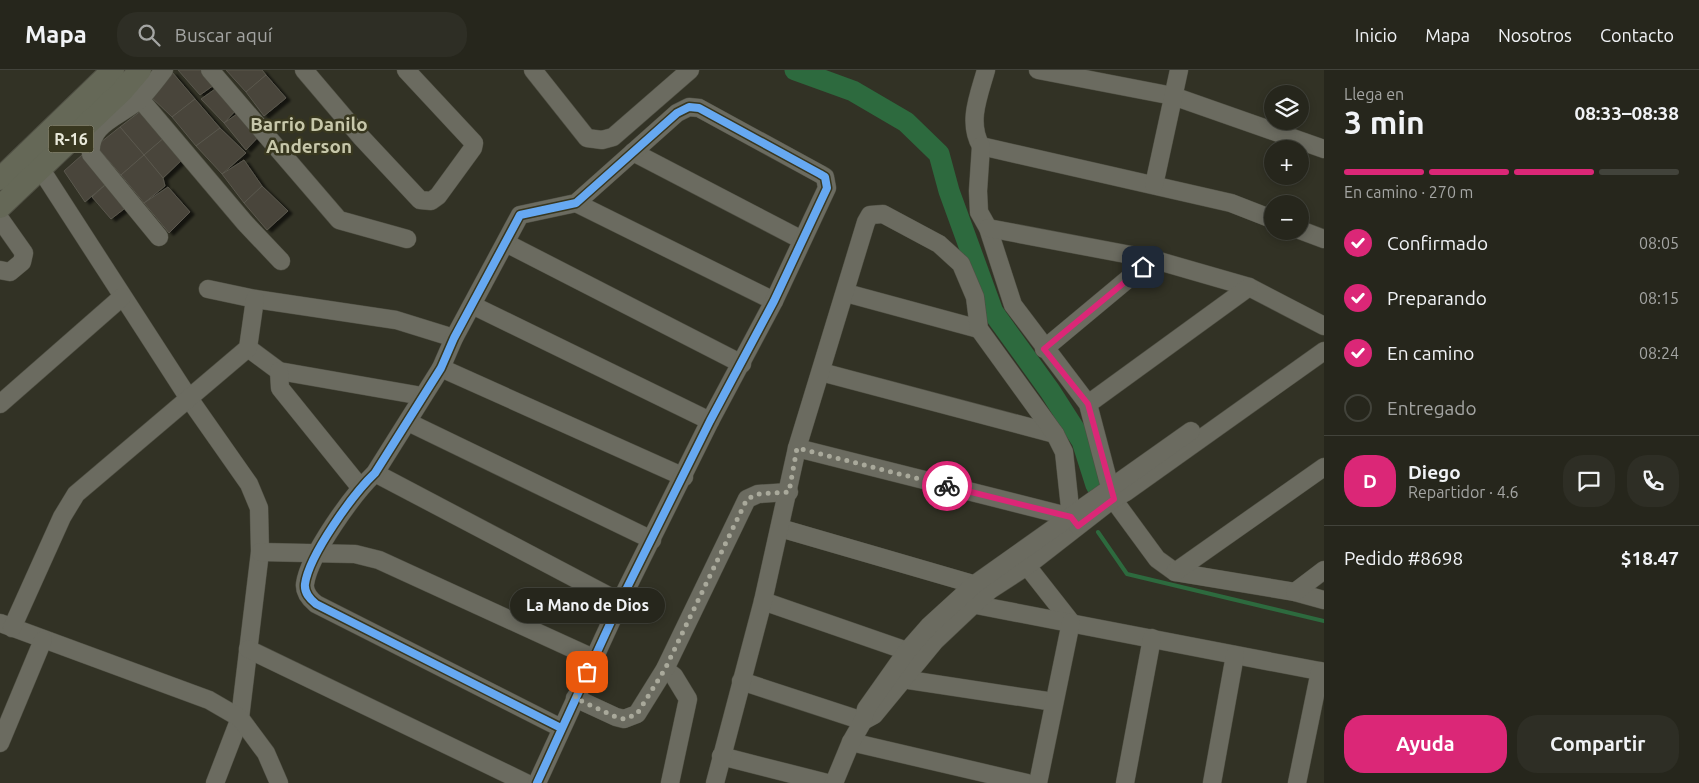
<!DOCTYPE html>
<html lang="es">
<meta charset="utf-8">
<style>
body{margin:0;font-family:Ubuntu,sans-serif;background:#2e2e25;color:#f1f3f6;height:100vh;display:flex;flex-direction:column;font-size:19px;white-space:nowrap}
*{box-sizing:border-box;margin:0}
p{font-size:16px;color:#a4a5a3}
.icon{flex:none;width:28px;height:28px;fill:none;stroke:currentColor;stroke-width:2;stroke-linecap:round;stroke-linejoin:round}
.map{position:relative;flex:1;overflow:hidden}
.drawer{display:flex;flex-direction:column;background:#26261c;width:375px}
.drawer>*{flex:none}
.fabs{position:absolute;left:1264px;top:15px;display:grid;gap:10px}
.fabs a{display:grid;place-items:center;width:45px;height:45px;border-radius:50%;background:#26261c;box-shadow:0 2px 8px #0003,0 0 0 1px #42433b;font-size:25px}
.pin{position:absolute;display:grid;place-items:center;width:42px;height:42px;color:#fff;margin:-21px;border-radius:10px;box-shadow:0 2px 8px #0006}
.courier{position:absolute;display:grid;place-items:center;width:50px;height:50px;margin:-25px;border:4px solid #db2777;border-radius:50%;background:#fff;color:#222;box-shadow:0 1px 6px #0007}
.bubble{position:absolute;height:35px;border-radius:18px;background:#26261c;box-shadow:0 2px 8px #0003,0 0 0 1px #42433b;font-size:16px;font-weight:600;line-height:35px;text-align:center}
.overview em{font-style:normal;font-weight:600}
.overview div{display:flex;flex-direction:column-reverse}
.overview{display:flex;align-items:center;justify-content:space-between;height:85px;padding:0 20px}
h1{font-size:32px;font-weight:600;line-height:38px}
.bar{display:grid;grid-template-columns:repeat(4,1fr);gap:8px 5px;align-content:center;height:60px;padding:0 20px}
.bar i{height:6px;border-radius:4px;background:#42433b}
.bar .on{background:#db2777}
.bar p{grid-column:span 4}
.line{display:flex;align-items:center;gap:12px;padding:0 20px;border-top:1px solid #42433b}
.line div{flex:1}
.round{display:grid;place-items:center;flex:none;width:52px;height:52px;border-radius:20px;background:#2e2e25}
ol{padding:0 20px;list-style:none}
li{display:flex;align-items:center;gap:15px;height:55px}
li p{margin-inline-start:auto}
li .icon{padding:5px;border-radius:50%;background:#db2777;color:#fff;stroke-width:4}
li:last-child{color:#a4a5a3}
li i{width:28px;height:28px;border:2px solid #42433b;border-radius:50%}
.cta{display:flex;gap:10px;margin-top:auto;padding:10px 20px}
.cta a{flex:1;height:58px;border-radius:20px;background:#db2777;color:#fff;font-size:20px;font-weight:600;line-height:58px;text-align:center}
.cta a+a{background:#2e2e25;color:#f1f3f6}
header{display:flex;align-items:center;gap:30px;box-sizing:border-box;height:70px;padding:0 25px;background:#26261c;border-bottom:1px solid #42433b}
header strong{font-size:24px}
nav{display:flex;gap:28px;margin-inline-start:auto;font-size:18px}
.search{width:350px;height:45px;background:#2e2e25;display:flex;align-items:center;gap:12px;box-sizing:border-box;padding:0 18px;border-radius:20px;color:#a4a5a3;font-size:19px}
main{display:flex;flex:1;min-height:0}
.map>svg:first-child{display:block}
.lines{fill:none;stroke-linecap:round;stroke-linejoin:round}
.stream{stroke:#2d6a3e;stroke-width:4}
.river{stroke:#2d6a3e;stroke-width:21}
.building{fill:#48453a;stroke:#5a574d;filter:url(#shadow)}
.minor-casing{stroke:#4f4f43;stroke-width:19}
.major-casing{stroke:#4f4f43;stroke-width:24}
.minor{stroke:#6b6b60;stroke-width:18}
.major{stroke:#656857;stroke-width:22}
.cycleway-casing{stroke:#38371f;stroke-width:11}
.cycleway{stroke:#66a8f1;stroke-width:8}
.done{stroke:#a9a99b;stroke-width:5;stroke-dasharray:0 9}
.route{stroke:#db2777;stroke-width:6}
.labels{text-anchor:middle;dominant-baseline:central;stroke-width:5;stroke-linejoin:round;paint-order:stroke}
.shield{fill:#38371f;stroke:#b4b4a2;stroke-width:1}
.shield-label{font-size:16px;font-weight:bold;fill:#e9e9da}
.neighbourhood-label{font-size:19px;font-weight:bold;fill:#c7c7aa;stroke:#38371f}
</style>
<header>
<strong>Mapa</strong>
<div class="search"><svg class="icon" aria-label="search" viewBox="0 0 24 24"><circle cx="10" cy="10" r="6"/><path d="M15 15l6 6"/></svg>Buscar aquí</div>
<nav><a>Inicio</a><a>Mapa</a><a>Nosotros</a><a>Contacto</a></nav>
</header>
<main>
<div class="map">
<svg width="1324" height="713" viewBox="0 0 1324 713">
<defs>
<filter id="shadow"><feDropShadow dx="4.5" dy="2.5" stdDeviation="1" flood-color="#0009"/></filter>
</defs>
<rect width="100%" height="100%" fill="#323225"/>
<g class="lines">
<!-- stream -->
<path class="stream" d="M 1098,462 L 1127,504 L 1324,551"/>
<!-- river -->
<path class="river" d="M 795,0 L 853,21 L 906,52 L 939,84 L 949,121 L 993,242 L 1050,321 L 1082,371 L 1096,415"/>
</g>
<!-- building -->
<g class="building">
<path d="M 178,0 L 201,0 L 214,15 L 200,25 Z"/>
<path d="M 226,0 L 262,0 L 266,5 L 246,22 Z"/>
<path d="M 172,2 L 195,29 L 172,47 L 148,24 Z"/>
<path d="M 266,5 L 286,28 L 264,46 L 246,22 Z"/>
<path d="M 218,17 L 237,39 L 224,53 L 201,29 Z"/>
<path d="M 195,29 L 220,58 L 196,76 L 172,47 Z"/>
<path d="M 142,40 L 165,67 L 144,85 L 120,57 Z"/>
<path d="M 240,42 L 260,65 L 246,80 L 224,53 Z"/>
<path d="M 120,57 L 144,85 L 121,105 L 96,76 Z"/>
<path d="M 220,58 L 246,83 L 222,104 L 196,76 Z"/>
<path d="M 165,67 L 184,88 L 163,108 L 144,85 Z"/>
<path d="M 82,85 L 106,114 L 85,132 L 64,101 Z"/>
<path d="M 144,85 L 163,108 L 165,116 L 144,133 L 121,105 Z"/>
<path d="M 244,90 L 262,116 L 244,133 L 222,104 Z"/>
<path d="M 106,114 L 124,139 L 111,149 L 92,127 Z"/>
<path d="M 262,116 L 288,141 L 267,160 L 244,133 Z"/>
<path d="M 168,117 L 190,142 L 169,163 L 144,133 Z"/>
</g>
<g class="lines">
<defs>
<g id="minor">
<path d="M 210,0 L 339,150 L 407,169"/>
<path d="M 304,0 L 361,67 L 420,130 L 431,131 L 438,126 L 473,78 L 474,73 L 406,0"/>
<path d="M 533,0 L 587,68 L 602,70 L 613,67 L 690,0"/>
<path d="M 986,0 C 979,25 967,52 981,76 L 1231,133 L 1272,149"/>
<path d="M 1038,0 L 1173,26 L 1324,79"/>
<path d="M 140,29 L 245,153 L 281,191"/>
<path d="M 981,76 L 978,121 L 979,142 L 988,158 L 1013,235 L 1088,334 L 1113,429 L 1157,489 L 1175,502 L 1295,522 L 1324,530"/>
<path d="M 633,82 L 802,170"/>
<path d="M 40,98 L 188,327 L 249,414 L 259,438 L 260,482 L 240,648 L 215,713"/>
<path d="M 1154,115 L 1179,0"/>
<path d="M 576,133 L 774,231"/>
<path d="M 0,149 L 24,183 L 22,192 L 10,202 L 0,200"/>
<path d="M 988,158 L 1152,189 L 1249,217 L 1324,256"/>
<path d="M 1300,160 L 1324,169"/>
<path d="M 159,167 L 91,84 C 88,54 119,47 139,30 C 148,21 156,10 164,0"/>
<path d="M 506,173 L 742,294"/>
<path d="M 208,219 L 255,229 L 396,250 L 454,268"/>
<path d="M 846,223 L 979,259"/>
<path d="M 472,235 L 710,351"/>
<path d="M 248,278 L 279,301 L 422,326"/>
<path d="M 1044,279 L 1152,189"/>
<path d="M 441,298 L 684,407"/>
<path d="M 279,301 L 280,318 L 360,417"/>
<path d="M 821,302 L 1055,364"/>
<path d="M 0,334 L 122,227"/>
<path d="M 1088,334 L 1249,217"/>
<path d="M 408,352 L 652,470"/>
<path d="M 797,378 L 1071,447"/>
<path d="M 375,403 L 620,532"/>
<path d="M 780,458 L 983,517"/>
<path d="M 260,482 L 355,484 L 379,490 L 593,588"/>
<path d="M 1027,496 L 1071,552"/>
<path d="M 1175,502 L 1324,397"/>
<path d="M 1295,522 L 1324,500"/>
<path d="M 763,531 L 907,581"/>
<path d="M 966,533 L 1324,602"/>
<path d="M 0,553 L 209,630 L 240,648 L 266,683 L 279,713"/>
<path d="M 12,558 L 62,447 L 76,424 L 248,278 L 255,229"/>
<path d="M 248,579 L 526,713"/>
<path d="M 665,599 L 674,606 L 688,629 L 670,713"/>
<path d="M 896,605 L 902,609 L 1054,632"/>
<path d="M 741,611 L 863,651 L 874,645 L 935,571 L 972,536 L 990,520 L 1027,496 L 1113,429 L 1126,422 L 1324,281"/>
<path d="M 575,628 L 616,647 L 624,649 L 637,644 L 665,599 L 747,429 L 758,424 L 789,422"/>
<path d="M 851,672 L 1027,713"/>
<path d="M 0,673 L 43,570"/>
<path d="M 721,686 L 827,713"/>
<path d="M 537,713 L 620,532 L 710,351 L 774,231 L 827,118 L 825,107 L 820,104 L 699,38 L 689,37 L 677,43 L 576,133 L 520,145 L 454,268 L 441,298 L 375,403 C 353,424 309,485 305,514 C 304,523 310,529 316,534 L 561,658"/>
<path d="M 715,713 L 763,531 L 797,378 L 866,152 L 870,145 L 883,144 L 939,174 L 961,194 L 975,227 L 979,259 L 1055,364 L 1064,382 L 1071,447 L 1078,456"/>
<path d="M 834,713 L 851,672 L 863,651 L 866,639 L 907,581 L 929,556 L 975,514 L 1191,361"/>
<path d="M 1038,713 L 1071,552"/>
<path d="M 1125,713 L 1152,568"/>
<path d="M 1212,713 L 1235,585"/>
<path d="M 1297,713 L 1320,601"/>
</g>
<g id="major">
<path d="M 0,109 L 113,0"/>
<path d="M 0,137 L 122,21 L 140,0"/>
</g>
</defs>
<!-- minor casing -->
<use href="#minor" class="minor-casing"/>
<!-- major casing -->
<use href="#major" class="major-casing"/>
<!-- minor -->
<use href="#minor" class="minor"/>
<!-- major -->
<use href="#major" class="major"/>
<defs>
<path id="cycleway" d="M 537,713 L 620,532 L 710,351 L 774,231 L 827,118 L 825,107 L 820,104 L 699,38 L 689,37 L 677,43 L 576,133 L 520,145 L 454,268 L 441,298 L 375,403 C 353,424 309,485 305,514 C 304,523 310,529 316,534 L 561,658"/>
</defs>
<!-- cycleway casing -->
<use href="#cycleway" class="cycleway-casing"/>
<!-- cycleway -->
<use href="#cycleway" class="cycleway"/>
</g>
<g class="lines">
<!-- done -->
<path class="done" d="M 587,602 L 575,628 L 616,647 L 624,649 L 637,644 L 665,599 L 747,429 L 758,424 L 789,422 L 797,378 L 947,416"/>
<!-- route -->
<path class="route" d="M 947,416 L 1071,447 L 1078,456 L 1114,429 L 1088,334 L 1044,279 L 1143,197"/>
</g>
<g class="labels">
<!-- shield labels -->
<rect class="shield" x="48.5" y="55.5" width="45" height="27" rx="4"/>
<g class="shield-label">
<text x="71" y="69">R-16</text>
</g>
<!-- neighbourhood labels -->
<g class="neighbourhood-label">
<text x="309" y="54">Barrio Danilo<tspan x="309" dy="22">Anderson</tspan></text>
</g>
</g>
</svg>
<div class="fabs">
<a><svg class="icon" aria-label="layers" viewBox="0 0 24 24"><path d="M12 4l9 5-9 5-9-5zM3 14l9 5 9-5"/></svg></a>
<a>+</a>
<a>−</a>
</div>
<div class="pin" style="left:587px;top:602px;background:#ea580c"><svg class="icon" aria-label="bag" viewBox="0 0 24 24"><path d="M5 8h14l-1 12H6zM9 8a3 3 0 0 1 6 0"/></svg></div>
<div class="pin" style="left:1143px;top:197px;background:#1f2937"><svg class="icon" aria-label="home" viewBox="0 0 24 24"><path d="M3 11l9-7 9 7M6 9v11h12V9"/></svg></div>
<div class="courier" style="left:947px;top:416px"><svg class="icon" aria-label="bike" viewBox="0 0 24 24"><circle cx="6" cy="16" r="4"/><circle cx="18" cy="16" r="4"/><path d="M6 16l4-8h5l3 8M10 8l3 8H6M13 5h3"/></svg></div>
<div class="bubble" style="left:510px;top:518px;width:155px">La Mano de Dios</div>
</div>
<section class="drawer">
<div class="overview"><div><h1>3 min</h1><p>Llega en</p></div><em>08:33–08:38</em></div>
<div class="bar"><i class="on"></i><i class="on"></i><i class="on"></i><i></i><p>En camino · 270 m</p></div>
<ol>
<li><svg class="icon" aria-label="check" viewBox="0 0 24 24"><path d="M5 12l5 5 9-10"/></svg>Confirmado<p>08:05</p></li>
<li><svg class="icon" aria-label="check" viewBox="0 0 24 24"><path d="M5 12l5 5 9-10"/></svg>Preparando<p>08:15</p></li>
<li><svg class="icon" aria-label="check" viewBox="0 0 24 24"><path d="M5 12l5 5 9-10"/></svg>En camino<p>08:24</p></li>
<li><i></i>Entregado</li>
</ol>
<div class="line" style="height:90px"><b class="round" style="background:#db2777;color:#fff">D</b><div><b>Diego</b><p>Repartidor · 4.6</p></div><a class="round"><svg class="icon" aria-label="chat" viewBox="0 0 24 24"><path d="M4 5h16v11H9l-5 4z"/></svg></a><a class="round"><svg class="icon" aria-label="phone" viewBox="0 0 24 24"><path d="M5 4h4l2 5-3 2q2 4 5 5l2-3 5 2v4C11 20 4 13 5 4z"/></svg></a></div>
<div class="line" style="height:65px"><div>Pedido #8698</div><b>$18.47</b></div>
<div class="cta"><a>Ayuda</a><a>Compartir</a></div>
</section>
</main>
